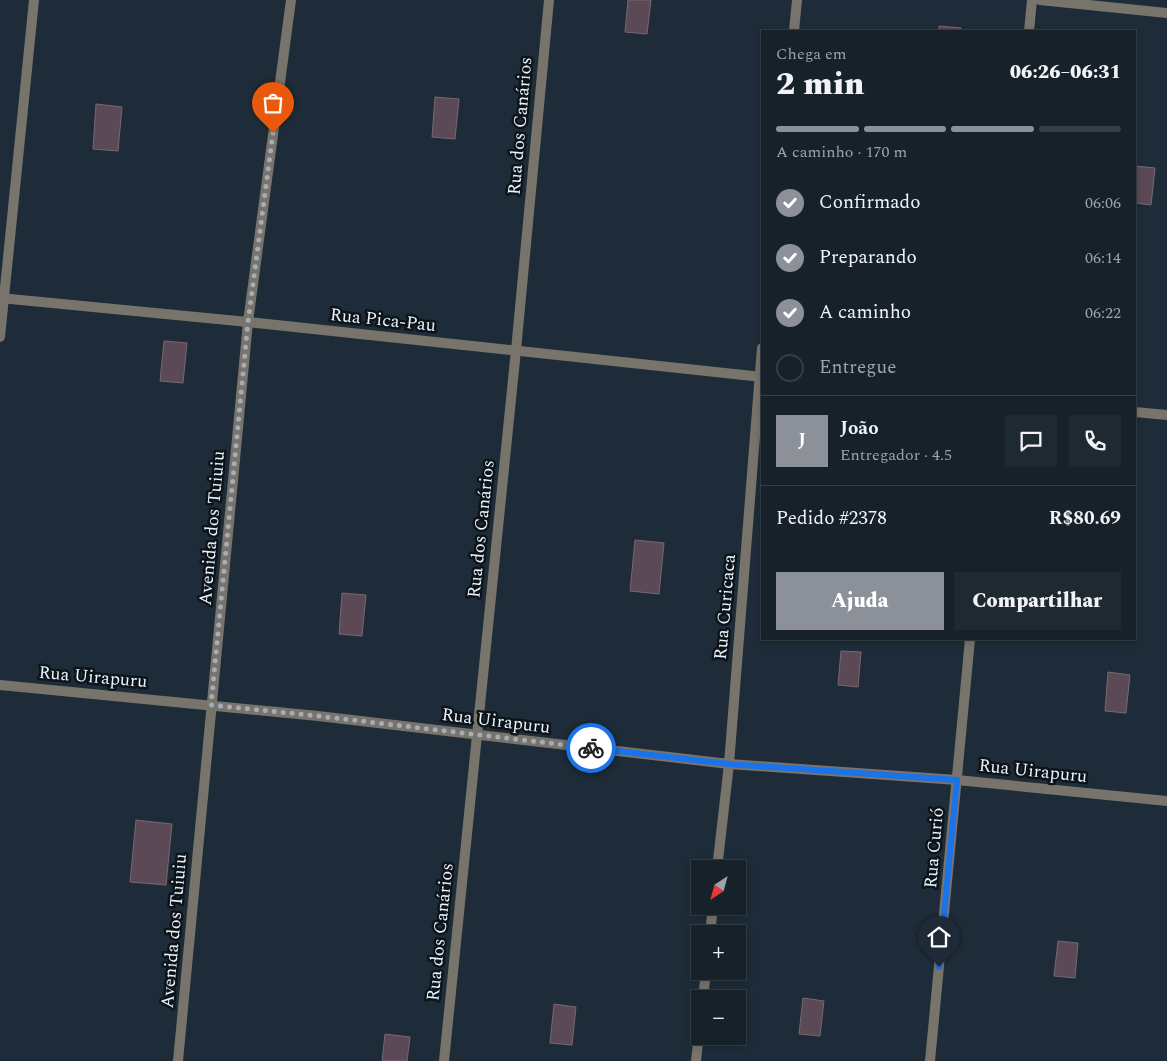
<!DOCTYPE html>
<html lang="pt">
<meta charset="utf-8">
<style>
body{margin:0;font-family:Spectral,serif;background:#1f2932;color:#f1f3f6;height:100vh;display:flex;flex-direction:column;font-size:19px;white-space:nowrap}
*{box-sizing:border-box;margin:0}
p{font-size:16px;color:#9ea3a8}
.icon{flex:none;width:28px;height:28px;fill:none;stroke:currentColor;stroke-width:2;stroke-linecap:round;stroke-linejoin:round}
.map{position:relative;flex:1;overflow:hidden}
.side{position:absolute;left:761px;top:30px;width:375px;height:610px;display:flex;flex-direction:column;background:#16212a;border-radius:0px;box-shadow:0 2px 8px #0003,0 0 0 1px #353e47}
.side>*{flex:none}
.needle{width:32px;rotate:216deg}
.tools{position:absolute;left:691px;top:860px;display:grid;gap:10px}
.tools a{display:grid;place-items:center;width:55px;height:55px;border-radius:0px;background:#16212a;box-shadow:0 2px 8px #0003,0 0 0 1px #353e47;font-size:25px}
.pin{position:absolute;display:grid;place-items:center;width:42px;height:42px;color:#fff;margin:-51px -21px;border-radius:50% 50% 50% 0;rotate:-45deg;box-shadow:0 0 5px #0007}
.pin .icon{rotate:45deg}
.courier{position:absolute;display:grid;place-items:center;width:50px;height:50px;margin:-25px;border:4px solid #1a73e8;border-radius:50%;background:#fff;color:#222;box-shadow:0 1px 6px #0007}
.summary em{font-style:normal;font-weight:800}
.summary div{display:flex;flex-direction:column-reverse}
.summary{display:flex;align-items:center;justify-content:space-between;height:85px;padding:0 15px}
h1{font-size:32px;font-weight:800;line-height:38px}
.bar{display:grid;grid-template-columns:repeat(4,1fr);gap:8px 5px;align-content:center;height:60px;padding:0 15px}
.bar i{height:6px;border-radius:4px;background:#353e47}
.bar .active{background:#8c9099}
.bar p{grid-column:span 4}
.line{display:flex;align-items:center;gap:12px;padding:0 15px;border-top:1px solid #353e47}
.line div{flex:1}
.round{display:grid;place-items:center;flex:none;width:52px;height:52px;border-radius:0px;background:#1f2932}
ol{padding:0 15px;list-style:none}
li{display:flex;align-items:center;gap:15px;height:55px}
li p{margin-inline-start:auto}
li .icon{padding:5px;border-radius:50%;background:#8c9099;color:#fff;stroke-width:4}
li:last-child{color:#9ea3a8}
li i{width:28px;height:28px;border:2px solid #353e47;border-radius:50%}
.button{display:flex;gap:10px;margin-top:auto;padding:10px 15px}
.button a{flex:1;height:58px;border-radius:0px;background:#8c9099;color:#fff;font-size:20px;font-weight:800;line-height:58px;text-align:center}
.button a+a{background:#1f2932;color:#f1f3f6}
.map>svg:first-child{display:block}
.building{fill:#5b4955;stroke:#796773}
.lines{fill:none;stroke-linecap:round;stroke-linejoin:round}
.minor{stroke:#78746b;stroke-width:10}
.done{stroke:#a2adb7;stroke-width:5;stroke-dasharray:0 9}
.route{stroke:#1a73e8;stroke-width:6}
.labels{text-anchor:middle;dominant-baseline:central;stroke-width:5;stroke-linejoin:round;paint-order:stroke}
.street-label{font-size:18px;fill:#e9f3fb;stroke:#0d1419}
</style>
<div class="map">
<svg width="1167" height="1061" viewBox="0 0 1167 1061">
<rect width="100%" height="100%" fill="#1d2c38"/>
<!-- building -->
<g class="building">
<path d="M 628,0 L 651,0 L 647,34 L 625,32 Z"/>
<path d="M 939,26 L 961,28 L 961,31 L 939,31 Z"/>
<path d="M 435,97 L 459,99 L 455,139 L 432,137 Z"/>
<path d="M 96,104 L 122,107 L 118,151 L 93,149 Z"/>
<path d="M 1135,166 L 1155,168 L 1151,205 L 1135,203 Z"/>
<path d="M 164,341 L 187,343 L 183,383 L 160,381 Z"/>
<path d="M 635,540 L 664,543 L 659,594 L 630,591 Z"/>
<path d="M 342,593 L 366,595 L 362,636 L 339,634 Z"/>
<path d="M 841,651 L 861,652 L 858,687 L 838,685 Z"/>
<path d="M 1108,672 L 1130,675 L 1126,713 L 1105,711 Z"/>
<path d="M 136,820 L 172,824 L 166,885 L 130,882 Z"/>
<path d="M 1058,941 L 1078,943 L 1075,978 L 1054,976 Z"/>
<path d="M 803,998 L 824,1001 L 820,1036 L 799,1034 Z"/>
<path d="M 554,1004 L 576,1007 L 572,1045 L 550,1043 Z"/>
<path d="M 385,1034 L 410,1037 L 407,1061 L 382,1061 Z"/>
</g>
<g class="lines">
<!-- minor -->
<g class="minor">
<path d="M 1040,0 L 1167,13"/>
<path d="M 794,31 L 797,0"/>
<path d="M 1029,31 L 1032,0"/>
<path d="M 0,298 L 248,322 L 762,377"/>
<path d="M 0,337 L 34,0"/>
<path d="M 1135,412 L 1167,415"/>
<path d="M 0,685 L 318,716 L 729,764 L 957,780 L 1167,801"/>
<path d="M 717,869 L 729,764 L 762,348"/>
<path d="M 710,934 L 713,906"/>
<path d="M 703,999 L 706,971"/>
<path d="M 178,1061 L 248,322 L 291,0"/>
<path d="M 444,1061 L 516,350 L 549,0"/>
<path d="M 696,1061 L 700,1025"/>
<path d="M 930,1061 L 970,639"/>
</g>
</g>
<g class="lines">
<!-- done -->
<path class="done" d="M 273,133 L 248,322 L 211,705 L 318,716 L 591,748"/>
<!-- route -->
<path class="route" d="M 591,748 L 729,764 L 957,780 L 939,967"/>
</g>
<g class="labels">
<!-- street labels -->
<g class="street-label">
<text transform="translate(520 126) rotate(-85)">Rua dos Canários</text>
<text transform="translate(383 320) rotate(6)">Rua Pica-Pau</text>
<text transform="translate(212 528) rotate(-85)">Avenida dos Tuiuiu</text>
<text transform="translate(481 529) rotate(-84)">Rua dos Canários</text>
<text transform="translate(725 607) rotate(-85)">Rua Curicaca</text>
<text transform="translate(93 677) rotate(5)">Rua Uirapuru</text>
<text transform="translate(496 721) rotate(7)">Rua Uirapuru</text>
<text transform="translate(1033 771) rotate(6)">Rua Uirapuru</text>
<text transform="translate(934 848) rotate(-85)">Rua Curió</text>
<text transform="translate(174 931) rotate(-85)">Avenida dos Tuiuiu</text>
<text transform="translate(440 932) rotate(-84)">Rua dos Canários</text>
</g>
</g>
</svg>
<div class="tools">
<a><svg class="needle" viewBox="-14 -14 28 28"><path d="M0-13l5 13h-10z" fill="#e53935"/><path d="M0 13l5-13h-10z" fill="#9ea3a8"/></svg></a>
<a>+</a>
<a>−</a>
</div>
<div class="pin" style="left:273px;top:133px;background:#ea580c"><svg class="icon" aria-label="bag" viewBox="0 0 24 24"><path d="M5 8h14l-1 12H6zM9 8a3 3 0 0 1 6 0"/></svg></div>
<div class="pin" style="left:939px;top:967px;background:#1f2937"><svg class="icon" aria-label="home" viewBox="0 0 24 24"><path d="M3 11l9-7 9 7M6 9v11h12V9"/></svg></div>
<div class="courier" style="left:591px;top:748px"><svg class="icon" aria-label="bike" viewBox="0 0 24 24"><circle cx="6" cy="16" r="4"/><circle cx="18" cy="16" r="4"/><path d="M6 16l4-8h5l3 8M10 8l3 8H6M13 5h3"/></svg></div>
<section class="side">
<div class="summary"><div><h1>2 min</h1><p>Chega em</p></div><em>06:26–06:31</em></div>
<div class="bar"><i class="active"></i><i class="active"></i><i class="active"></i><i></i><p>A caminho · 170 m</p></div>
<ol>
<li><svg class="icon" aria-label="check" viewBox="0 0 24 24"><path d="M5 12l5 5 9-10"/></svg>Confirmado<p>06:06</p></li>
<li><svg class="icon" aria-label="check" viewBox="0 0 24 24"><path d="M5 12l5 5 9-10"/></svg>Preparando<p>06:14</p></li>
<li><svg class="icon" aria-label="check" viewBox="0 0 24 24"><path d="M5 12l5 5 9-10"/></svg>A caminho<p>06:22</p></li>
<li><i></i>Entregue</li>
</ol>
<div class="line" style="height:90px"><b class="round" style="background:#8c9099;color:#fff">J</b><div><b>João</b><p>Entregador · 4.5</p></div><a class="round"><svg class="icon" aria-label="chat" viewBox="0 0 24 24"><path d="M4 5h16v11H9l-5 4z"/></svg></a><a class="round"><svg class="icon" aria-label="phone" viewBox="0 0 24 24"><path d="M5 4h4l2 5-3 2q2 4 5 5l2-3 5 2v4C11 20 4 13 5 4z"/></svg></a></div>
<div class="line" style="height:65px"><div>Pedido #2378</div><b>R$80.69</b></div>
<div class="button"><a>Ajuda</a><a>Compartilhar</a></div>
</section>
</div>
